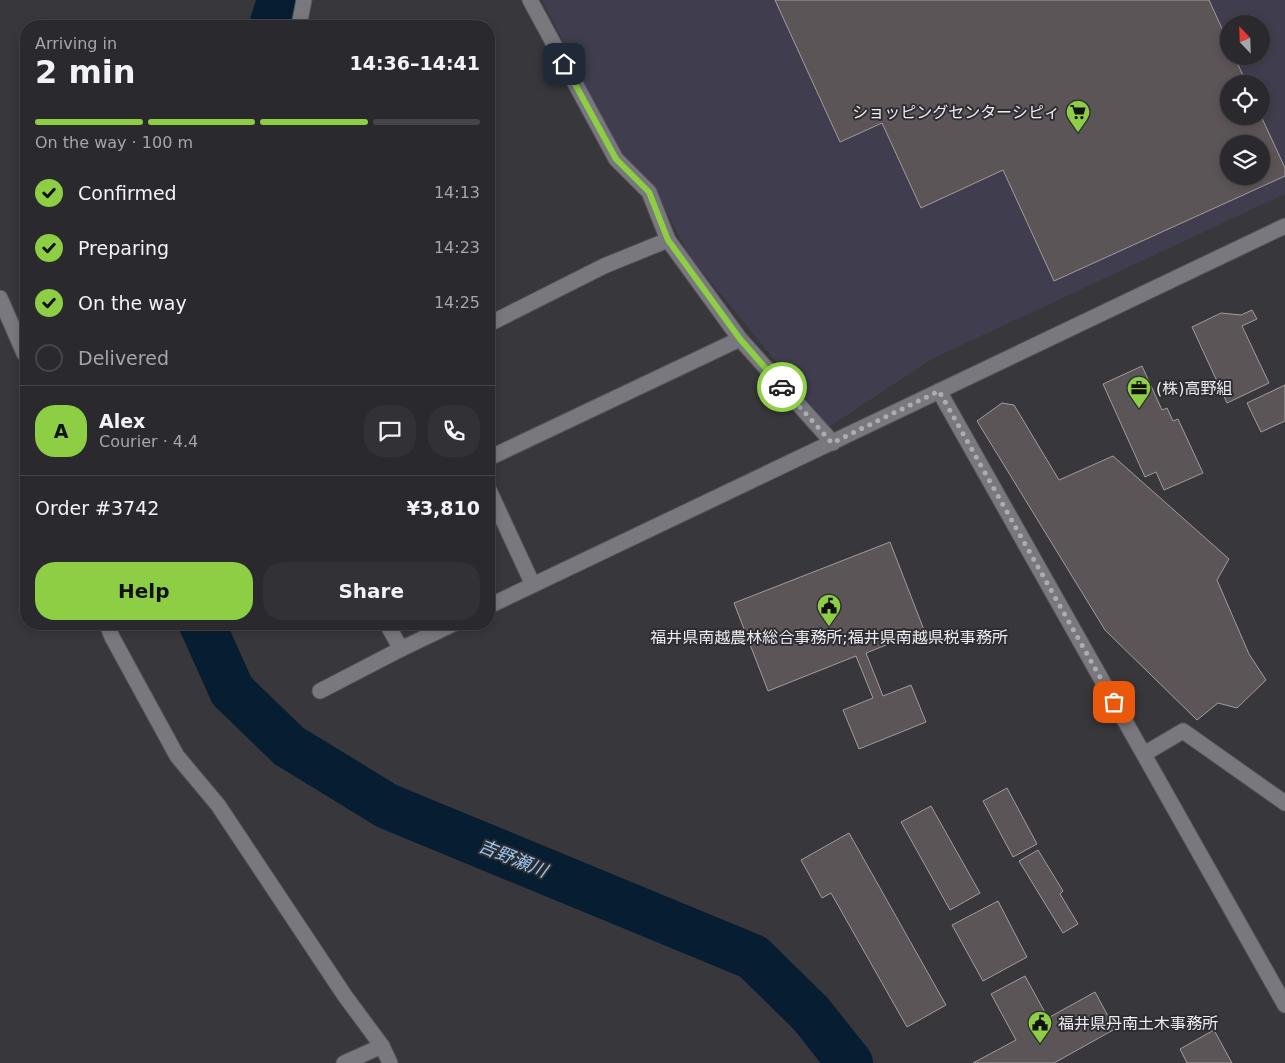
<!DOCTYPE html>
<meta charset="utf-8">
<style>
body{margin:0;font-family:"DejaVu Sans","Noto Sans JP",sans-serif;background:#323135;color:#f1f3f6;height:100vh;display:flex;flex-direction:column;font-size:19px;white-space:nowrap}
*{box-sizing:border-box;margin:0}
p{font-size:16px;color:#a5a6aa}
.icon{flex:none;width:28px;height:28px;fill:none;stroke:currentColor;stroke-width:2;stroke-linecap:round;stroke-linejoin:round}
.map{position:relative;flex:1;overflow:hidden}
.side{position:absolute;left:20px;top:20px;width:475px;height:610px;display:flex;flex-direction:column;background:#2a292d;border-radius:20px;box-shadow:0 2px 8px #0003,0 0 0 1px #464549}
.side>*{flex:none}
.needle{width:32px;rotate:337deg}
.controls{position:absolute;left:1220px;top:15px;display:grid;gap:10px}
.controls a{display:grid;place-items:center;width:50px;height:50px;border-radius:50%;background:#2a292d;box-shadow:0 2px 8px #0003,0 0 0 1px #464549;font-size:25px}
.pin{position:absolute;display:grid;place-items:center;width:42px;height:42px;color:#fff;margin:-21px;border-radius:10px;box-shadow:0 2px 8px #0006}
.courier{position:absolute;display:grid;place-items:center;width:50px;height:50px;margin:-25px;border:4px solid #8dce44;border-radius:50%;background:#fff;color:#222;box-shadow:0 1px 6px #0007}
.headline em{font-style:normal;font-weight:800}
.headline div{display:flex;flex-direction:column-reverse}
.headline{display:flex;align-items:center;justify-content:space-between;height:85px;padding:0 15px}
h1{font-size:32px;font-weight:800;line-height:38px}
.bar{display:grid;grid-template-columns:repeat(4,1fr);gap:8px 5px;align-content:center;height:60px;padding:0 15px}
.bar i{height:6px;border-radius:4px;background:#464549}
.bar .current{background:#8dce44}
.bar p{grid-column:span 4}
.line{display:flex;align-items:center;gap:12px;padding:0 15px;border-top:1px solid #464549}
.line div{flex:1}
.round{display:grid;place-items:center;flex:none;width:52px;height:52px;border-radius:20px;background:#323135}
ol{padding:0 15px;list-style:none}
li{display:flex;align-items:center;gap:15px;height:55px}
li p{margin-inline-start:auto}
li .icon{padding:5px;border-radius:50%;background:#8dce44;color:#111;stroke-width:4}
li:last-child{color:#a5a6aa}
li i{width:28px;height:28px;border:2px solid #464549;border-radius:50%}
.primary-button{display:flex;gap:10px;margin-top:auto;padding:10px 15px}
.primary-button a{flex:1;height:58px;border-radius:20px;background:#8dce44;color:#111;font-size:20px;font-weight:800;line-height:58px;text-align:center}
.primary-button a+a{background:#323135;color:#f1f3f6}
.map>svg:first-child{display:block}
.commercial{fill:#403d4e;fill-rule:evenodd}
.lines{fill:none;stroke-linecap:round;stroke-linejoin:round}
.river{stroke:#071e32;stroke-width:46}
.building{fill:#5c5557;stroke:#a39b9e;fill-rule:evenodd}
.minor-casing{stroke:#545458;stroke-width:17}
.minor{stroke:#79787e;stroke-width:15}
.done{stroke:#adadb0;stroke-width:5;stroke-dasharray:0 9}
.route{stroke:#8dce44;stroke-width:6}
.labels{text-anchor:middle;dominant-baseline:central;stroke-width:4;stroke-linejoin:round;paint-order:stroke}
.poi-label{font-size:16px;fill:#ececef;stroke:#2e2d32;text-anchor:start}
.water-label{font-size:18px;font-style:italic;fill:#98c5f1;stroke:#2e2d32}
</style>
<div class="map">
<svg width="1285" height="1063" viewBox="0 0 1285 1063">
<rect width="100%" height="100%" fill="#38373c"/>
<!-- commercial -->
<path class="commercial" d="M 542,0 L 1285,0 L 1285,194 L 932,359 L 829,427 L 688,254 L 655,189 L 623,160 ZM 1229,24 L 1261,24 L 1261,56 L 1229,56 ZM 1229,84 L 1261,84 L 1261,116 L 1229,116 ZM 1229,144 L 1261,144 L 1261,176 L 1229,176 Z"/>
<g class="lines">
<!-- river -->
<g class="river">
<path d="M 272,26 L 280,0"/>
<path d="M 202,624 L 232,691 L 289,746 L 387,806 L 753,957 L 811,1014 L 850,1063"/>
</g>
</g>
<!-- building -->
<g class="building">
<path d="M 775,0 L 1209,0 L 1229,44 L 1229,56 L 1234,56 L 1247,84 L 1229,84 L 1229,116 L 1261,116 L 1285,168 L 1285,176 L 1054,281 L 1003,170 L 921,208 L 882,123 L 840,142 ZM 1229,144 L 1261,144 L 1261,176 L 1229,176 Z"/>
<path d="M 1252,310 L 1257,319 L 1242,326 L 1269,383 L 1227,403 L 1192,327 L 1221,313 L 1241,315 Z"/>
<path d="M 1142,366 L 1162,410 L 1167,408 L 1173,421 L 1178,419 L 1203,473 L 1164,490 L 1156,472 L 1145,477 L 1103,384 Z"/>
<path d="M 1285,385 L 1285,421 L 1261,432 L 1247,403 Z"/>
<path d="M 1002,403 L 1014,405 L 1059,480 L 1113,456 L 1229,559 L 1217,580 L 1249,654 L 1266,680 L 1237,708 L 1218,703 L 1197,720 L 1105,630 L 977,421 Z"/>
<path d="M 890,542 L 924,630 L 866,653 L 883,696 L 911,685 L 926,722 L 859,749 L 843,710 L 873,698 L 856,656 L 768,691 L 734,603 Z"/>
<path d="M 1007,788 L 1037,844 L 1013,857 L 983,801 Z"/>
<path d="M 931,806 L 980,893 L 950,910 L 901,822 Z"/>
<path d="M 849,833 L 946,1005 L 907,1027 L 831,893 L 822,898 L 801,860 Z"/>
<path d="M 1038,850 L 1063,891 L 1060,894 L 1078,924 L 1063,933 L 1019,861 Z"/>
<path d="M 998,901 L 1027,957 L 983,981 L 952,925 Z"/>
<path d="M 1025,976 L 1048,1018 L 1095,992 L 1115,1029 L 1054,1063 L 973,1063 L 1016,1040 L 991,994 Z"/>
<path d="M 1214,1030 L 1232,1063 L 1187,1063 L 1180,1049 Z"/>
</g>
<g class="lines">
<defs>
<g id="minor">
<path d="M 530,0 L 616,159 L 649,192 L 668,240 L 740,339 L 833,443"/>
<path d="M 299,26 L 304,0"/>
<path d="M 0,298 L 24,353 L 26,353"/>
<path d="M 489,324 L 604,266 L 668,240"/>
<path d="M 939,391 L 1285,1005"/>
<path d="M 489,458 L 740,339"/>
<path d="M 489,490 L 533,585"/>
<path d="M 489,606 L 1285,226"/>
<path d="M 107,624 L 112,637 L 177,756 L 218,805 L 345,996 L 382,1046 L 390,1063"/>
<path d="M 387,624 L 401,649 L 453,624"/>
<path d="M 320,691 L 401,649"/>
<path d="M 1144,754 L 1183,731 L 1285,803"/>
<path d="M 344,1063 L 382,1046"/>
</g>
</defs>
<!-- minor casing -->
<use href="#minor" class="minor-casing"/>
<!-- minor -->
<use href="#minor" class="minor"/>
</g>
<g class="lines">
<!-- done -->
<path class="done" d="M 782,387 L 832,443 L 939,391 L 1114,702"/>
<!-- route -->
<path class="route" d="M 564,64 L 616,159 L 649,192 L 668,240 L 740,339 L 782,387"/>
</g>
<!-- icons -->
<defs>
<symbol id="supermarket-pin" viewBox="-11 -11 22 30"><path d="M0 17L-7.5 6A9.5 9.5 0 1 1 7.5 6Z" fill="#8dce44" stroke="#2e2d32"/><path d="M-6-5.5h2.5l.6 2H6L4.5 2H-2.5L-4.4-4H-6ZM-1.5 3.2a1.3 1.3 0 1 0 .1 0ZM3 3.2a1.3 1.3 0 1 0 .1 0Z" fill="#111"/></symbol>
<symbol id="office-pin" viewBox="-11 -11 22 30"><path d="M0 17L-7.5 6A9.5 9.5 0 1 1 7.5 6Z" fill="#8dce44" stroke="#2e2d32"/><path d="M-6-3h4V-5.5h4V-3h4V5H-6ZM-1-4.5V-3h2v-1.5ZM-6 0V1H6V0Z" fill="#111"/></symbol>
<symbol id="civic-pin" viewBox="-11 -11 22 30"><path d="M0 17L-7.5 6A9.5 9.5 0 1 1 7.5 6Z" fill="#8dce44" stroke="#2e2d32"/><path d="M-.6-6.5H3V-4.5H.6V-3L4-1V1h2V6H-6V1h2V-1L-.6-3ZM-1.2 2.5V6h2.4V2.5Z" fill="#111"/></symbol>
</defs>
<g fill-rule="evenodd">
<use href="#supermarket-pin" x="1064" y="98" width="28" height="38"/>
<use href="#office-pin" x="1125" y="374" width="28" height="38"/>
<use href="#civic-pin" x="815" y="592" width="28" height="38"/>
<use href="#civic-pin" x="1026" y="1009" width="28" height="38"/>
</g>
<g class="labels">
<!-- poi labels -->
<g class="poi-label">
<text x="1060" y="112" text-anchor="end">ショッピングセンターシピィ</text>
<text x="1156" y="388">(株)高野組</text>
<text x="829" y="637" text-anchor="middle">福井県南越農林総合事務所;福井県南越県税事務所</text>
<text x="1058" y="1023">福井県丹南土木事務所</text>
</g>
<!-- water labels -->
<g class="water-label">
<text transform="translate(513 858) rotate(22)">吉野瀬川</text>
</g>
</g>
</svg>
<div class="controls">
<a><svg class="needle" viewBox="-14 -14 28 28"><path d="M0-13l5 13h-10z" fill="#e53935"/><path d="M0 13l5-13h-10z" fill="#a5a6aa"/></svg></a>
<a><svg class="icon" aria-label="locate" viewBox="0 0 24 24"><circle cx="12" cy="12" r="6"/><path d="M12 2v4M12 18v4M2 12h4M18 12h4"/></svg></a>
<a><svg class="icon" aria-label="layers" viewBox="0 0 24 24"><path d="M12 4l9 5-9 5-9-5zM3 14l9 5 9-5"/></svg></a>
</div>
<div class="pin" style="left:1114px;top:702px;background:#ea580c"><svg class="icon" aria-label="bag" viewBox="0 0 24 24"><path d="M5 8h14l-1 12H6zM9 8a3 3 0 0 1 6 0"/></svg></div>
<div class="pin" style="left:564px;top:64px;background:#1f2937"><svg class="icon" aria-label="home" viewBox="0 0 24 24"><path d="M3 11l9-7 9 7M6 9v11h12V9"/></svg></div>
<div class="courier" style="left:782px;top:387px"><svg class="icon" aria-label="car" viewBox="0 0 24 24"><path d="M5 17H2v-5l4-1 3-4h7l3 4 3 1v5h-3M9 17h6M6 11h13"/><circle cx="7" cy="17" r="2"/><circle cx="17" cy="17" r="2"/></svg></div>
<section class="side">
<div class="headline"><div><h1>2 min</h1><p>Arriving in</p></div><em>14:36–14:41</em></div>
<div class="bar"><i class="current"></i><i class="current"></i><i class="current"></i><i></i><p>On the way · 100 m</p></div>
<ol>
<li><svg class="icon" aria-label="check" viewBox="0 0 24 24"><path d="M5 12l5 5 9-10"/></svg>Confirmed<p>14:13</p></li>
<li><svg class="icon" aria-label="check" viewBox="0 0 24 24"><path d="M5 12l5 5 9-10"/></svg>Preparing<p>14:23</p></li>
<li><svg class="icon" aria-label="check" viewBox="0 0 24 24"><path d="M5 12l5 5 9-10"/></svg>On the way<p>14:25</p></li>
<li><i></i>Delivered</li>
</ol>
<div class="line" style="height:90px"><b class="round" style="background:#8dce44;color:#111">A</b><div><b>Alex</b><p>Courier · 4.4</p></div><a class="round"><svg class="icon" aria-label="chat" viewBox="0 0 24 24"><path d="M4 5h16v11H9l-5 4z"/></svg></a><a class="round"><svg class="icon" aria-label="phone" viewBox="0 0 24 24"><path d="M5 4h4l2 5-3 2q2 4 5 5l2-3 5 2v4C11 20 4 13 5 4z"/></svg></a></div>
<div class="line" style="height:65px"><div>Order #3742</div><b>¥3,810</b></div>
<div class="primary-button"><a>Help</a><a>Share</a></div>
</section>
</div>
